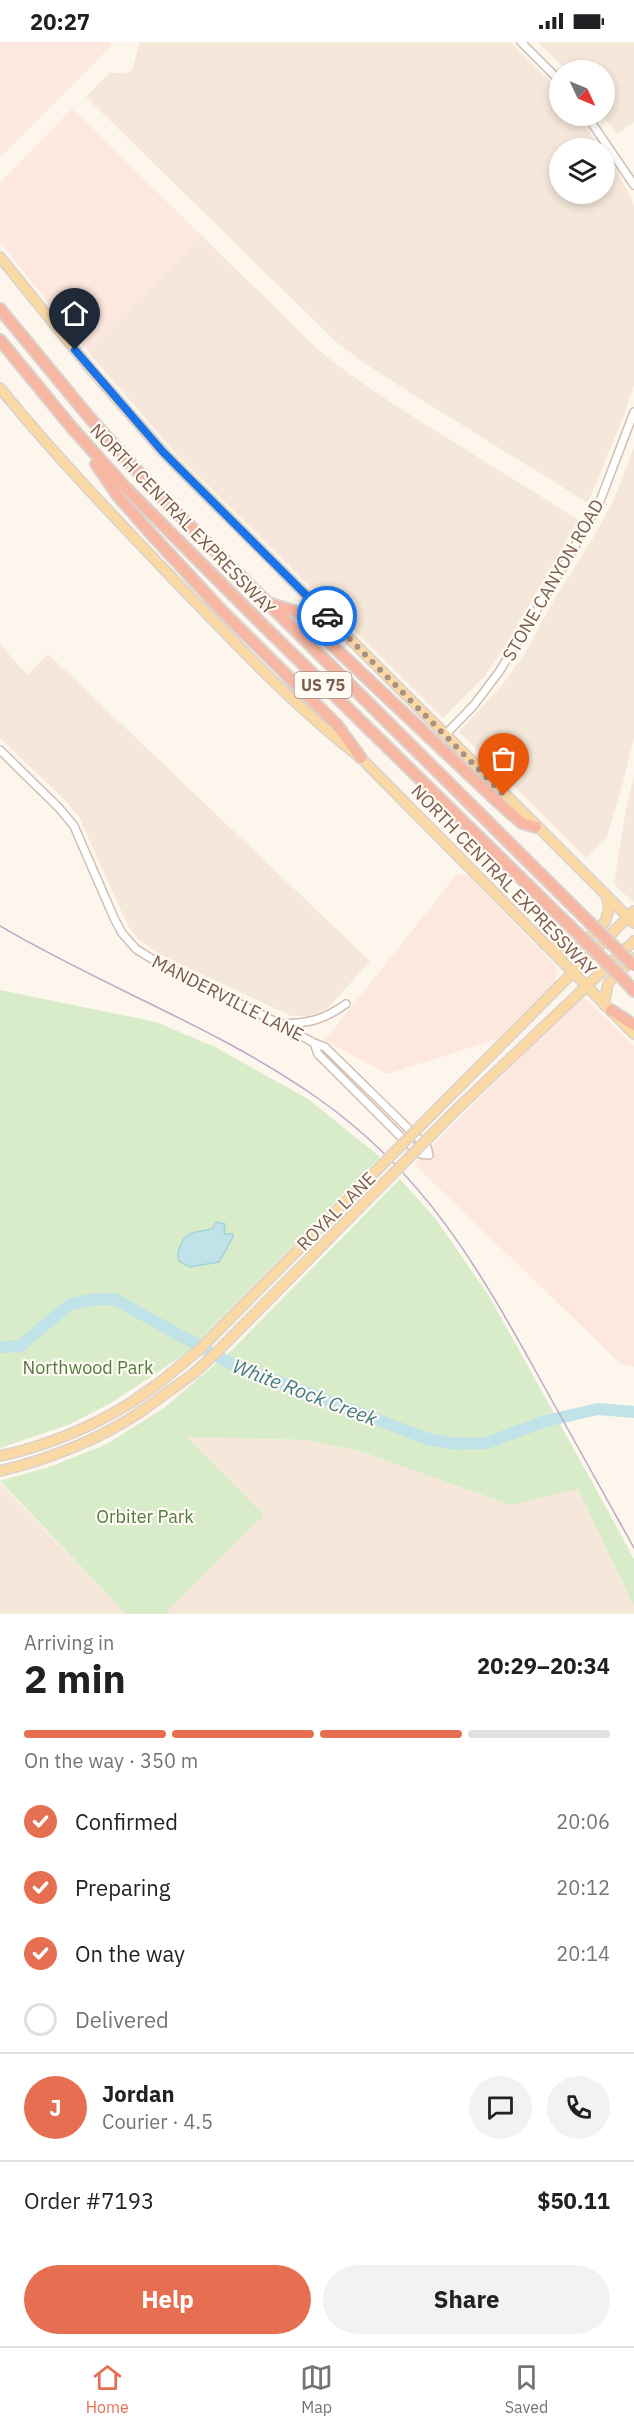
<!DOCTYPE html>
<meta charset="utf-8">
<style>
body{margin:0;font-family:"IBM Plex Sans",sans-serif;background:#f2f2f2;color:#202124;height:100vh;display:flex;flex-direction:column;font-size:22px;white-space:nowrap}
*{box-sizing:border-box;margin:0}
p{font-size:20px;color:#757577}
.icon{flex:none;width:33px;height:33px;fill:none;stroke:currentColor;stroke-width:2;stroke-linecap:round;stroke-linejoin:round}
.map{position:relative;height:1572px;overflow:hidden}
.side{display:flex;flex-direction:column;background:#fff;flex:1}
.side>*{flex:none}
.needle{width:39px;rotate:134deg}
.tools{position:absolute;left:549px;top:18px;display:grid;gap:12px}
.tools a{display:grid;place-items:center;width:66px;height:66px;border-radius:50%;background:#fff;box-shadow:0 3px 9px #0003;font-size:30px}
.pin{position:absolute;display:grid;place-items:center;width:51px;height:51px;color:#fff;margin:-62px -26px;border-radius:50% 50% 50% 0;rotate:-45deg;box-shadow:0 0 6px #0007}
.pin .icon{rotate:45deg}
.courier{position:absolute;display:grid;place-items:center;width:60px;height:60px;margin:-30px;border:4px solid #1a73e8;border-radius:50%;background:#fff;color:#222;box-shadow:0 2px 8px #0007}
.headline em{font-style:normal;font-weight:700}
.headline div{display:flex;flex-direction:column-reverse}
.headline{display:flex;align-items:center;justify-content:space-between;height:102px;padding:0 24px}
h1{font-size:39px;font-weight:700;line-height:45px}
.bar{display:grid;grid-template-columns:repeat(4,1fr);gap:9px 6px;align-content:center;height:72px;padding:0 24px}
.bar i{height:8px;border-radius:4px;background:#e0e0e0}
.bar .selected{background:#e76f51}
.bar p{grid-column:span 4}
.line{display:flex;align-items:center;gap:15px;padding:0 24px;border-top:2px solid #e0e0e0}
.line div{flex:1}
.round{display:grid;place-items:center;flex:none;width:63px;height:63px;border-radius:32px;background:#f2f2f2}
ol{padding:0 24px;list-style:none}
li{display:flex;align-items:center;gap:18px;height:66px}
li p{margin-inline-start:auto}
li .icon{padding:6px;border-radius:50%;background:#e76f51;color:#fff;stroke-width:4}
li:last-child{color:#757577}
li i{width:33px;height:33px;border:3px solid #e0e0e0;border-radius:50%}
.action{display:flex;gap:12px;margin-top:auto;padding:12px 24px}
.action a{flex:1;height:69px;border-radius:36px;background:#e76f51;color:#fff;font-size:24px;font-weight:700;line-height:69px;text-align:center}
.action a+a{background:#f2f2f2;color:#202124}
.status{display:flex;justify-content:space-between;align-items:center;height:42px;padding:0 30px;background:#fff;direction:ltr}
.status svg{height:16px;fill:currentColor}
.dock{display:flex;justify-content:space-around;align-items:center;height:84px;border-top:2px solid #e0e0e0;background:#fff;font-size:16px;color:#757577}
.dock a{display:grid;justify-items:center;gap:3px}
.dock .selected{color:#e76f51}
.map>svg:first-child{display:block}
.residential{fill:#f5e8da}
.commercial{fill:#fde8e0}
.green{fill:#d8ecc9}
.water{fill:#bfe3e8;stroke:#a5d3da;stroke-width:1.5}
.lines{fill:none;stroke-linecap:round;stroke-linejoin:round}
.river{stroke:#bfe3e8;stroke-width:12}
.minor-casing{stroke:#d1beb0;stroke-width:10}
.major-casing{stroke:#dad1cd;stroke-width:12}
.highway-casing{stroke:#dad1cd;stroke-width:14}
.minor{stroke:#fff;stroke-width:7}
.major{stroke:#fbd9a5;stroke-width:9}
.highway{stroke:#f7b7a3;stroke-width:10}
.tram{stroke:#b9a8c9;stroke-width:1.5}
.major-bridge-casing{stroke:#dad1cd;stroke-width:12;stroke-linecap:butt}
.highway-bridge-casing{stroke:#dad1cd;stroke-width:14;stroke-linecap:butt}
.major-bridge{stroke:#fbd9a5;stroke-width:9}
.highway-bridge{stroke:#f7b7a3;stroke-width:10}
.done{stroke:#a89285;stroke-width:6;stroke-dasharray:0 10.8}
.route{stroke:#1a73e8;stroke-width:8}
.labels{text-anchor:middle;dominant-baseline:central;stroke-width:4.5;stroke-linejoin:round;paint-order:stroke}
.shield{fill:#fffaf3;stroke:#a28b7f;stroke-width:1.5}
.shield-label{font-size:16px;font-weight:bold;fill:#7a5c4d}
.street-label{font-size:18px;fill:#7a5c4d;stroke:#fffaf3}
.park-label{font-size:18px;fill:#537a41;stroke:#fffaf3}
.water-label{font-size:20px;font-style:italic;fill:#437c86;stroke:#fffaf3}
</style>
<div class="status"><b>20:27</b><svg viewBox="0 0 49 12"><path d="M0 12V9h3v3zM5 12V6h3v6zM10 12V3h3v9zM15 12V0h3v12zM26 1h20v11H26zM47 4h2v5h-2z"/></svg></div>
<div class="map">
<svg width="634" height="1572" viewBox="0 0 634 1572">
<rect width="100%" height="100%" fill="#fdf6ec"/>
<!-- residential -->
<g class="residential">
<path d="M 140,0 L 510,0 L 552,41 L 559,50 L 560,74 L 578,74 L 601,106 L 560,106 L 560,152 L 604,152 L 605,111 L 618,130 L 634,163 L 634,342 L 624,373 L 588,461 L 409,350 L 364,321 L 335,299 L 86,55 L 109,31 L 125,31 L 132,28 Z"/>
<path d="M 537,0 L 634,0 L 634,80 L 617,92 L 603,74 L 604,74 L 604,28 L 567,28 Z"/>
<path d="M 202,194 L 322,311 L 351,333 L 396,364 L 579,478 L 506,603 L 485,634 L 443,676 L 178,414 L 89,311 Z"/>
<path d="M 634,406 L 634,695 L 622,745 L 606,797 L 586,816 L 459,690 L 501,644 L 522,616 L 554,558 L 596,491 L 613,459 Z"/>
<path d="M 0,602 L 27,633 L 48,612 L 370,919 L 333,961 L 323,970 L 308,974 L 291,974 L 159,912 L 138,897 L 127,882 L 79,775 L 65,758 L 0,696 Z"/>
<path d="M 634,733 L 634,859 L 633,860 L 614,842 L 626,767 Z"/>
<path d="M 186,1395 L 305,1398 L 359,1409 L 511,1463 L 578,1446 L 634,1564 L 634,1572 L 165,1572 L 264,1473 Z"/>
<path d="M 0,1441 L 126,1572 L 0,1572 Z"/>
</g>
<!-- commercial -->
<g class="commercial">
<path d="M 0,0 L 110,0 L 113,2 L 0,116 Z"/>
<path d="M 72,67 L 202,194 L 89,311 L 0,200 L 0,141 Z"/>
<path d="M 458,831 L 469,834 L 554,922 L 557,930 L 555,940 L 504,995 L 387,1032 L 325,998 Z"/>
<path d="M 582,953 L 634,1004 L 634,1325 L 620,1321 L 414,1122 Z"/>
</g>
<!-- green -->
<g class="green">
<path d="M 0,948 L 156,980 L 215,1005 L 308,1057 L 380,1115 L 188,1310 L 111,1361 L 68,1383 L 0,1406 Z"/>
<path d="M 400,1137 L 435,1176 L 489,1254 L 591,1438 L 634,1517 L 634,1564 L 578,1447 L 511,1463 L 359,1409 L 305,1398 L 187,1395 L 264,1473 L 165,1572 L 126,1572 L 0,1439 L 49,1425 L 105,1403 L 164,1366 L 233,1307 Z"/>
</g>
<!-- water -->
<path class="water" d="M 216,1180 L 225,1182 L 224,1192 L 233,1192 L 233,1195 L 219,1220 L 190,1225 L 179,1219 C 177,1213 178,1210 180,1204 C 186,1188 197,1191 212,1187 Z"/>
<g class="lines">
<!-- river -->
<path class="river" d="M 0,1305 L 20,1304 L 69,1263 L 89,1258 L 114,1257 L 232,1322 L 428,1397 L 457,1402 L 486,1401 L 546,1379 L 598,1367 L 634,1370"/>
<defs>
<g id="minor">
<path d="M 521,0 L 560,39"/>
<path d="M 587,74 L 634,143"/>
<path d="M 446,692 L 474,663 L 499,630 L 569,515 L 600,459 L 634,370"/>
<path d="M 0,708 L 59,766 L 74,784 L 114,876 L 122,891 L 136,907 L 157,920 L 280,982 L 314,1001 L 325,1005 L 427,1105 L 429,1113 L 420,1112 L 401,1095 L 318,1012 L 314,1001"/>
<path d="M 282,982 C 310,981 323,978 346,962"/>
</g>
<g id="major">
<path d="M 0,215 L 89,325 L 163,410 L 634,881"/>
<path d="M 0,346 C 56,415 118,479 180,544 C 238,604 295,665 361,716 L 634,992"/>
<path d="M 545,903 L 565,909 L 579,905 L 605,880 L 609,867 L 607,855"/>
<path d="M 604,963 L 608,941 L 634,916"/>
<path d="M 444,1060 L 634,869"/>
<path d="M 454,1070 L 634,899"/>
<path d="M 0,1414 C 46,1404 92,1385 132,1360"/>
<path d="M 0,1429 C 50,1417 96,1399 139,1371"/>
</g>
<g id="highway">
<path d="M 0,267 L 89,375 L 159,453 L 590,881"/>
<path d="M 0,298 L 73,387 L 125,445 L 270,590 L 579,893"/>
<path d="M 96,422 L 118,454 L 152,493 L 223,570 L 337,683 L 361,716"/>
<path d="M 271,562 L 297,570 L 499,761 L 522,781 L 536,785"/>
<path d="M 624,938 L 634,949"/>
<path d="M 611,968 L 634,983"/>
</g>
</defs>
<!-- minor casing -->
<use href="#minor" class="minor-casing"/>
<!-- major casing -->
<use href="#major" class="major-casing"/>
<!-- highway casing -->
<use href="#highway" class="highway-casing"/>
<!-- minor -->
<use href="#minor" class="minor"/>
<!-- major -->
<use href="#major" class="major"/>
<!-- highway -->
<use href="#highway" class="highway"/>
<!-- tram -->
<path class="tram" d="M 0,884 C 103,945 218,986 316,1055 C 424,1130 478,1225 540,1337 C 571,1393 603,1450 634,1506"/>
<defs>
<g id="major-bridge">
<path d="M 132,1360 L 163,1338 L 200,1307 L 444,1060"/>
<path d="M 139,1371 L 193,1332 L 215,1312 L 454,1070"/>
</g>
<g id="highway-bridge">
<path d="M 590,881 L 634,924"/>
<path d="M 579,893 L 624,938"/>
</g>
</defs>
<!-- major-bridge casing -->
<use href="#major-bridge" class="major-bridge-casing"/>
<!-- highway-bridge casing -->
<use href="#highway-bridge" class="highway-bridge-casing"/>
<!-- major-bridge -->
<use href="#major-bridge" class="major-bridge"/>
<!-- highway-bridge -->
<use href="#highway-bridge" class="highway-bridge"/>
</g>
<g class="lines">
<!-- done -->
<path class="done" d="M 327,574 L 504,753"/>
<!-- route -->
<path class="route" d="M 75,308 L 163,410 L 327,574"/>
</g>
<g class="labels">
<!-- shield labels -->
<rect class="shield" x="294.5" y="630" width="57" height="26" rx="4.5"/>
<g class="shield-label">
<text x="323" y="643">US 75</text>
</g>
<!-- street labels -->
<g class="street-label">
<text transform="translate(183 477) rotate(46)">NORTH CENTRAL EXPRESSWAY</text>
<text transform="translate(553 538) rotate(-60)">STONE CANYON ROAD</text>
<text transform="translate(504 838) rotate(46)">NORTH CENTRAL EXPRESSWAY</text>
<text transform="translate(228 956) rotate(27)">MANDERVILLE LANE</text>
<text transform="translate(336 1169) rotate(-45)">ROYAL LANE</text>
</g>
<!-- park labels -->
<g class="park-label">
<text x="88" y="1325">Northwood Park</text>
<text x="145" y="1474">Orbiter Park</text>
</g>
<!-- water labels -->
<g class="water-label">
<text transform="translate(305 1350) rotate(21)">White Rock Creek</text>
</g>
</g>
</svg>
<div class="tools">
<a><svg class="needle" viewBox="-14 -14 28 28"><path d="M0-13l5 13h-10z" fill="#e53935"/><path d="M0 13l5-13h-10z" fill="#757577"/></svg></a>
<a><svg class="icon" aria-label="layers" viewBox="0 0 24 24"><path d="M12 4l9 5-9 5-9-5zM3 14l9 5 9-5"/></svg></a>
</div>
<div class="pin" style="left:504px;top:753px;background:#ea580c"><svg class="icon" aria-label="bag" viewBox="0 0 24 24"><path d="M5 8h14l-1 12H6zM9 8a3 3 0 0 1 6 0"/></svg></div>
<div class="pin" style="left:75px;top:308px;background:#1f2937"><svg class="icon" aria-label="home" viewBox="0 0 24 24"><path d="M3 11l9-7 9 7M6 9v11h12V9"/></svg></div>
<div class="courier" style="left:327px;top:574px"><svg class="icon" aria-label="car" viewBox="0 0 24 24"><path d="M5 17H2v-5l4-1 3-4h7l3 4 3 1v5h-3M9 17h6M6 11h13"/><circle cx="7" cy="17" r="2"/><circle cx="17" cy="17" r="2"/></svg></div>
</div>
<section class="side">
<div class="headline"><div><h1>2 min</h1><p>Arriving in</p></div><em>20:29–20:34</em></div>
<div class="bar"><i class="selected"></i><i class="selected"></i><i class="selected"></i><i></i><p>On the way · 350 m</p></div>
<ol>
<li><svg class="icon" aria-label="check" viewBox="0 0 24 24"><path d="M5 12l5 5 9-10"/></svg>Confirmed<p>20:06</p></li>
<li><svg class="icon" aria-label="check" viewBox="0 0 24 24"><path d="M5 12l5 5 9-10"/></svg>Preparing<p>20:12</p></li>
<li><svg class="icon" aria-label="check" viewBox="0 0 24 24"><path d="M5 12l5 5 9-10"/></svg>On the way<p>20:14</p></li>
<li><i></i>Delivered</li>
</ol>
<div class="line" style="height:108px"><b class="round" style="background:#e76f51;color:#fff">J</b><div><b>Jordan</b><p>Courier · 4.5</p></div><a class="round"><svg class="icon" aria-label="chat" viewBox="0 0 24 24"><path d="M4 5h16v11H9l-5 4z"/></svg></a><a class="round"><svg class="icon" aria-label="phone" viewBox="0 0 24 24"><path d="M5 4h4l2 5-3 2q2 4 5 5l2-3 5 2v4C11 20 4 13 5 4z"/></svg></a></div>
<div class="line" style="height:78px"><div>Order #7193</div><b>$50.11</b></div>
<div class="action"><a>Help</a><a>Share</a></div>
</section>
<nav class="dock">
<a class="selected"><svg class="icon" aria-label="home" viewBox="0 0 24 24"><path d="M3 11l9-7 9 7M6 9v11h12V9"/></svg>Home</a>
<a><svg class="icon" aria-label="map" viewBox="0 0 24 24"><path d="M3 6l6-2 6 2 6-2v14l-6 2-6-2-6 2zM9 4v14M15 6v14"/></svg>Map</a>
<a><svg class="icon" aria-label="saved" viewBox="0 0 24 24"><path d="M7 4h10v16l-5-4-5 4z"/></svg>Saved</a>
</nav>
